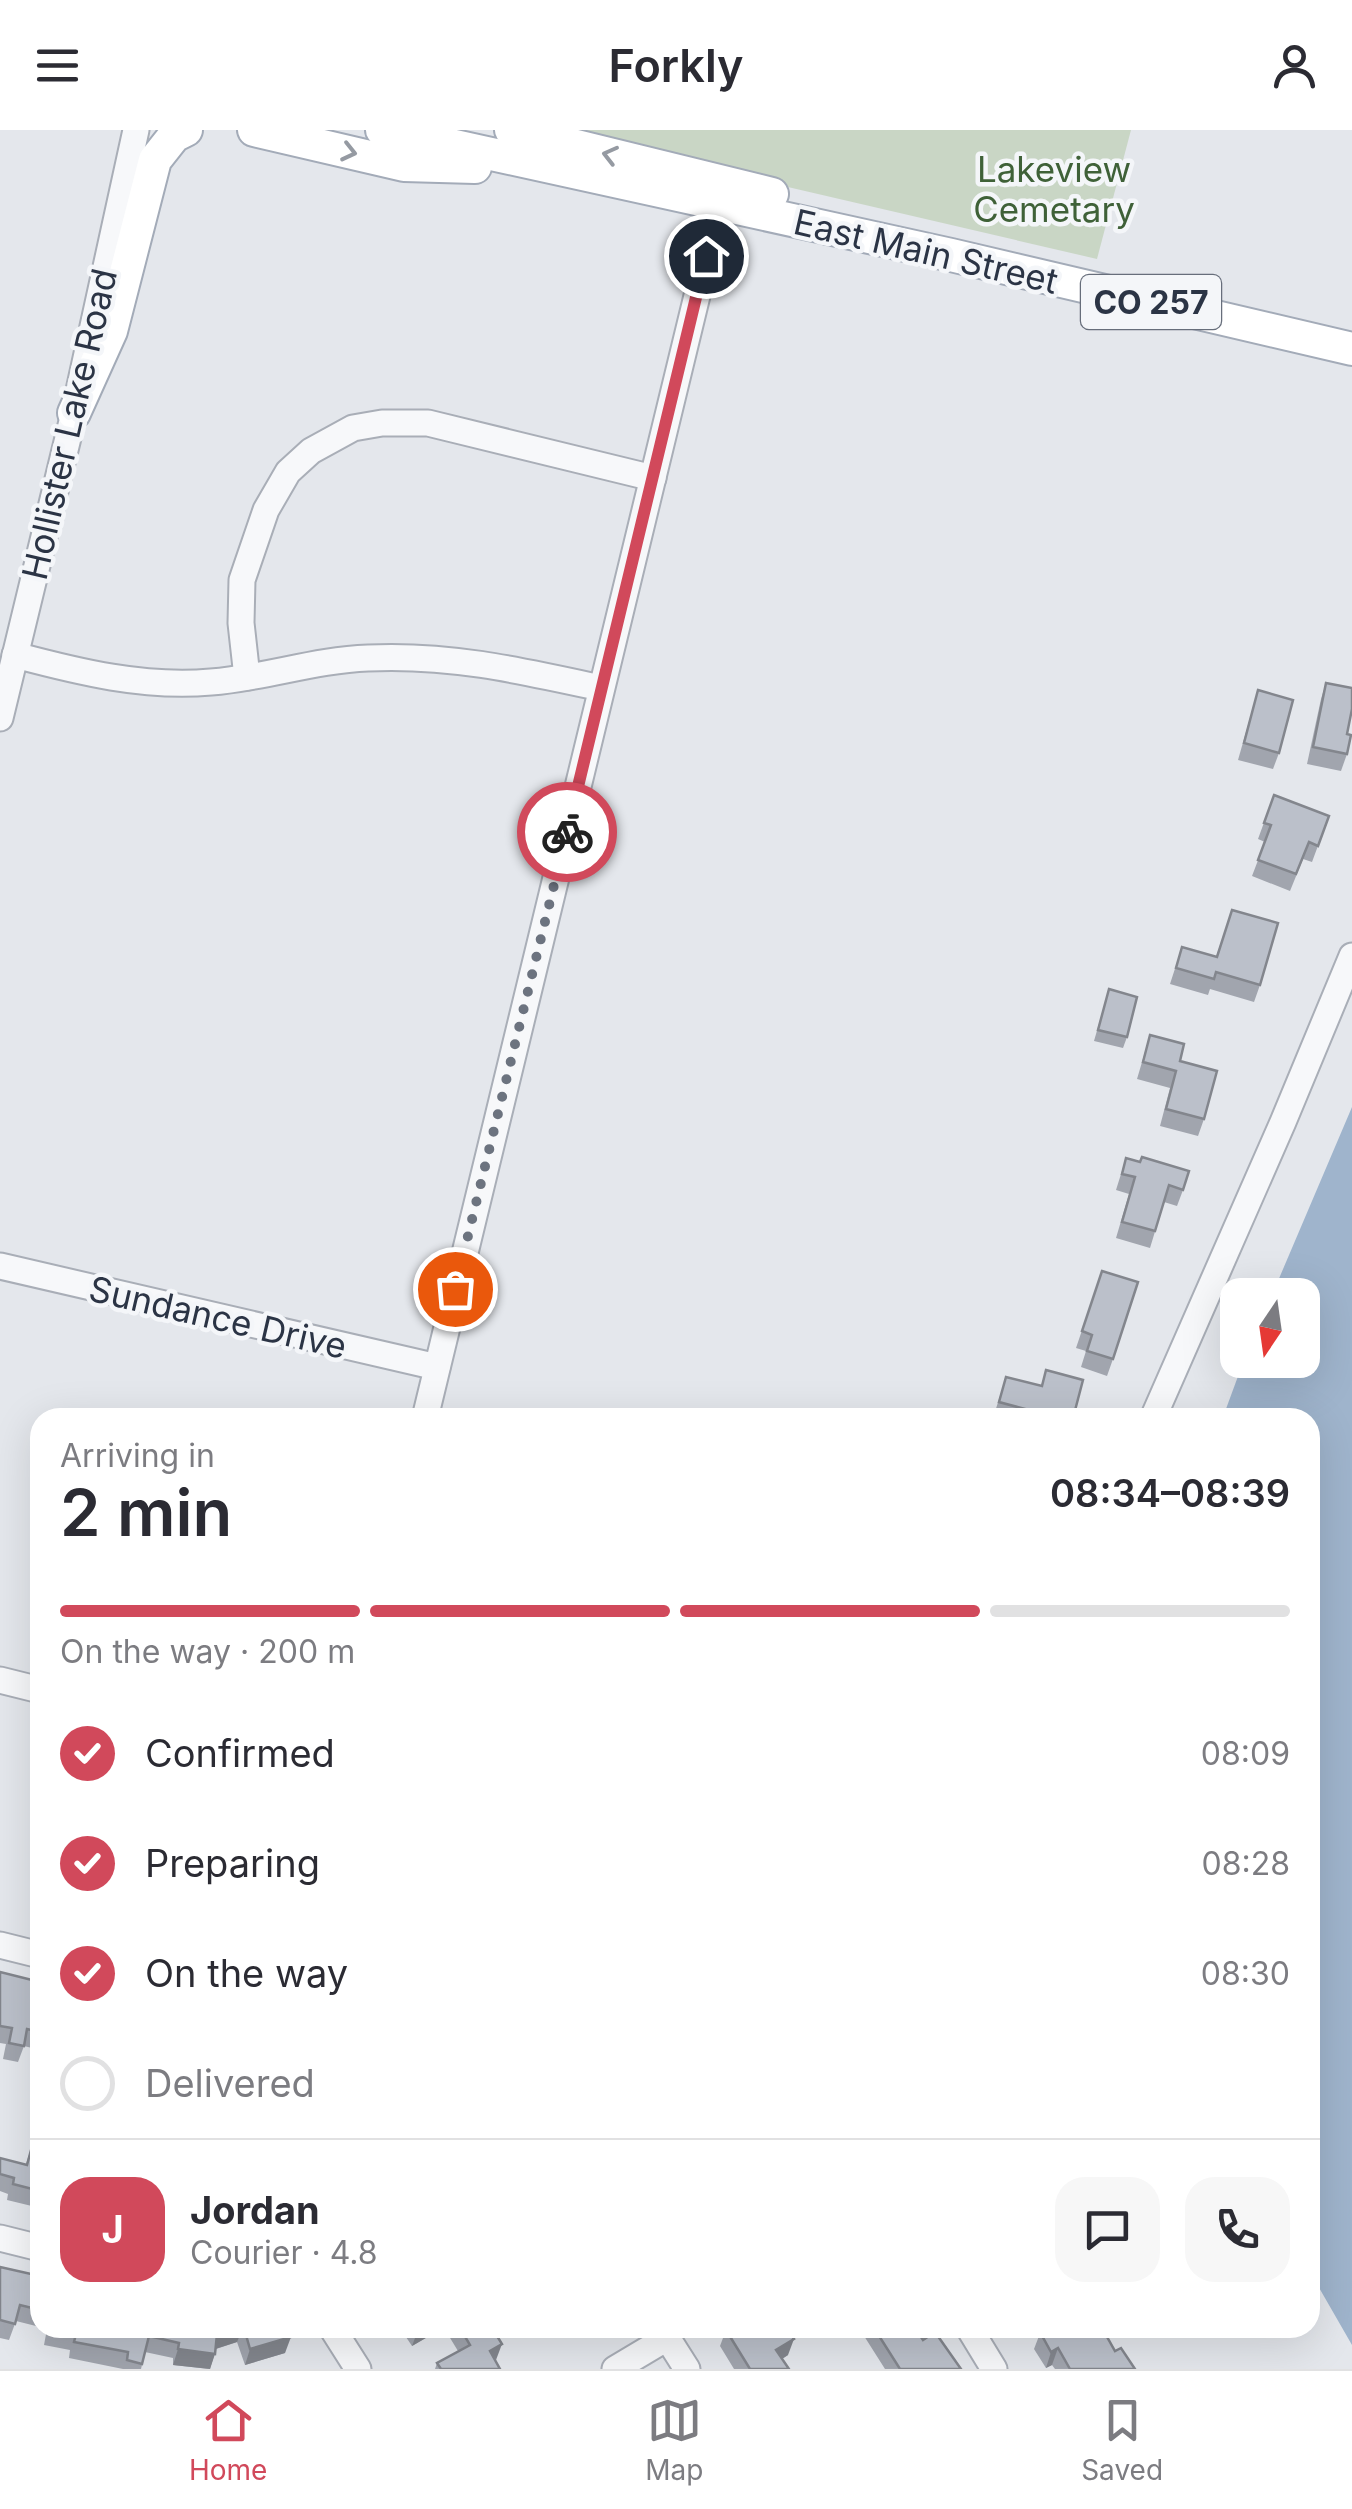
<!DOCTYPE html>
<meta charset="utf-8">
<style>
body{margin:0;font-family:Inter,sans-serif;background:#f7f7f7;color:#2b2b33;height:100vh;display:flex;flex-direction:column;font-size:38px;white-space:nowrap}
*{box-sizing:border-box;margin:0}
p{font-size:32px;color:#7c7c81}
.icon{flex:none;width:55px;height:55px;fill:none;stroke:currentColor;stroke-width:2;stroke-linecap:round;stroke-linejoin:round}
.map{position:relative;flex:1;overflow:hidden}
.sheet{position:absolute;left:30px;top:1278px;width:1290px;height:930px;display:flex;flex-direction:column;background:#fff;border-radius:30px;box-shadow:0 10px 40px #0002}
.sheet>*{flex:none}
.needle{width:65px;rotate:193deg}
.controls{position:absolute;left:1220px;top:1148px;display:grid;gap:20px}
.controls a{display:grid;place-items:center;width:100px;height:100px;border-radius:20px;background:#fff;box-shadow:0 10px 40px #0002;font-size:50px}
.pin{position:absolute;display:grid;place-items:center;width:85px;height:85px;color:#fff;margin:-42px;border:5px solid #fff;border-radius:50%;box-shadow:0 2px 10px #0007}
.courier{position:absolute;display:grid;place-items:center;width:100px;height:100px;margin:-50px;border:8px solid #d1495b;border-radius:50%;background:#fff;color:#222;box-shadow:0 2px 12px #0007}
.summary em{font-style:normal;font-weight:600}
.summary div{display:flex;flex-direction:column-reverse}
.summary{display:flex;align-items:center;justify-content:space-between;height:170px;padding:0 30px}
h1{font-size:65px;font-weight:600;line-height:75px}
.bar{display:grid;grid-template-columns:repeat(4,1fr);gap:15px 10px;align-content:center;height:120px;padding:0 30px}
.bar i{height:12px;border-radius:8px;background:#e1e1e2}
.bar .active{background:#d1495b}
.bar p{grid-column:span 4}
.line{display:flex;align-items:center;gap:25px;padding:0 30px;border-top:2px solid #e1e1e2}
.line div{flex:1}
.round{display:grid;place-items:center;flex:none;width:105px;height:105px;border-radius:30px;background:#f7f7f7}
ol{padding:0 30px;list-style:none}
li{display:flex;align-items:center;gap:30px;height:110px}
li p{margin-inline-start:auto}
li .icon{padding:10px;border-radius:50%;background:#d1495b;color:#fff;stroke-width:4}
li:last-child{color:#7c7c81}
li i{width:55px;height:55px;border:5px solid #e1e1e2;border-radius:50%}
header{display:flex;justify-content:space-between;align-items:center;height:130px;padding:0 30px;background:#fff;font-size:45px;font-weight:600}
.menu{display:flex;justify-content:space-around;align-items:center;height:140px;border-top:2px solid #e1e1e2;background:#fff;font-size:28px;color:#7c7c81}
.menu a{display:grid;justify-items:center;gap:5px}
.menu .active{color:#d1495b}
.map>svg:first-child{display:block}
.green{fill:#c9d6c5}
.water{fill:#9fb4cc}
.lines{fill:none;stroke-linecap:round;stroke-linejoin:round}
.minor-casing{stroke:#a9aeb7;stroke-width:29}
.major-casing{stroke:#a3abb8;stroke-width:36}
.minor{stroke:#f7f8fa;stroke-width:25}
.major{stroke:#fff;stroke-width:32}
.wall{fill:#a1a5ae}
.shaded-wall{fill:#83868d}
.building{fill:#bbc0ca;stroke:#83868d;stroke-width:2.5}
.oneway{stroke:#959aa2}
.done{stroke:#6c737f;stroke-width:10;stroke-dasharray:0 18}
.route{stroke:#d1495b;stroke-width:12}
.labels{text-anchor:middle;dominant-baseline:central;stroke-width:9;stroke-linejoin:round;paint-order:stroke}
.shield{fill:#f4f6f9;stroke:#676e7b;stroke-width:2.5}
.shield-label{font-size:32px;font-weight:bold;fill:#2b3445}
.park-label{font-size:35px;fill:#3f6138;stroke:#f4f6f9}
.street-label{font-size:35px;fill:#2b3445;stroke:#f4f6f9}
</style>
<header><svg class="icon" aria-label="menu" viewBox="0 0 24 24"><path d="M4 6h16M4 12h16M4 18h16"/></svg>Forkly<svg class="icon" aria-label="person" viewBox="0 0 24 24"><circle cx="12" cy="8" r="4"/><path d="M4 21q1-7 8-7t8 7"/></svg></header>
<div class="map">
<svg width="1352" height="2239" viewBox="0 0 1352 2239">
<rect width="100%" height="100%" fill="#e4e7ec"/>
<!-- green -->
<path class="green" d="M 543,0 L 1131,0 L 1097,129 Z"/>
<!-- water -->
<path class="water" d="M 1352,977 L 1352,2215 L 1310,2142 L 1310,1288 L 1223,1287 L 1244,1230 L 1302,1230 L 1302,1165 L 1272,1165 Z"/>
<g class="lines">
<defs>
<g id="minor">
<path d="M 15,525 C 79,542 144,558 211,552 C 264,548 315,530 368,528 C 449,524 523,541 601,558"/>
<path d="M 247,547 L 241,493 L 242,450 L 266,380 L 288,342 L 311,321 L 353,298 L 382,293 L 428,293 L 653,348"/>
<path d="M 0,588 L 74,283 L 136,0"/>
<path d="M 0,1136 L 437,1237"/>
<path d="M 425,1288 L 719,75"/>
<path d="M 1153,1288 L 1283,992 L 1352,826"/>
<path d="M 0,1550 L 40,1560"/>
<path d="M 0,1815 L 40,1825"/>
<path d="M 0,2108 L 40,2118"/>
<path d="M 332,2198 L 358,2239"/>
<path d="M 661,2198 L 687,2239"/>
<path d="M 969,2198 L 994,2239"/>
<path d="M 615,2239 L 667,2208"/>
</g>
<g id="major">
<path d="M 254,0 L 404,35 L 475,37"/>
<path d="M 382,0 L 951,125 L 1352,219"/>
<path d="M 511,0 L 772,64"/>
<path d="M 74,283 L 111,201 L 155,30 L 174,6 L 186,0"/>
</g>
</defs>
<!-- minor casing -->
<use href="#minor" class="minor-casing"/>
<!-- major casing -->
<use href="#major" class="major-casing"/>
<!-- minor -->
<use href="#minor" class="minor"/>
<!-- major -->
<use href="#major" class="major"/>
</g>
<!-- wall -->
<g class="wall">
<path d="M 1326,553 L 1347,624 L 1341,641 L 1307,634 L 1321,569 Z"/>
<path d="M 1258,560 L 1279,623 L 1273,639 L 1238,630 Z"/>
<path d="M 1274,665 L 1329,686 L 1312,732 L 1303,729 L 1290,761 L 1252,746 L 1265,712 L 1258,709 Z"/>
<path d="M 1232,780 L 1260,855 L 1254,872 L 1210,859 L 1208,865 L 1170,854 L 1182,817 L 1216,827 Z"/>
<path d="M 1109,859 L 1127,907 L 1123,918 L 1094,911 Z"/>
<path d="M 1150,905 L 1180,931 L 1204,989 L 1198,1006 L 1160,996 L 1170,958 L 1137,949 Z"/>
<path d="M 1126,1028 L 1183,1060 L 1177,1076 L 1164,1072 L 1150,1118 L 1116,1108 L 1129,1064 L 1116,1060 Z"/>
<path d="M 1102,1141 L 1113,1229 L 1107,1246 L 1081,1237 L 1086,1221 L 1076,1218 Z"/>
<path d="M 1046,1240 L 1073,1288 L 993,1288 L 1006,1247 L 1041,1256 Z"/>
<path d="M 0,1842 L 40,1852 L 40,1920 L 24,1916 L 18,1932 L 3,1929 L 6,1914 L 0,1913 Z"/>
<path d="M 34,2009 L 40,2010 L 40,2078 L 7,2070 L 8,2064 L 0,2061 L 0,2028 L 26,2034 Z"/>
<path d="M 0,2137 L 40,2146 L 40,2197 L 16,2191 L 9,2210 L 0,2208 Z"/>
<path d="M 42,2198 L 288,2198 L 285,2223 L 245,2235 L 237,2212 L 216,2219 L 210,2239 L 173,2235 L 173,2228 L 145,2222 L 141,2239 L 123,2239 L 69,2228 L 70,2220 L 44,2215 L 47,2199 Z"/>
<path d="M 400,2198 L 443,2198 L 412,2216 Z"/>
<path d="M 444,2198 L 489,2198 L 495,2230 L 500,2239 L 435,2239 L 437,2233 L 458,2221 Z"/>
<path d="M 560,2198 L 580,2198 L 565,2206 Z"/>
<path d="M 859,2198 L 915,2198 L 923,2210 L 961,2239 L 885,2239 Z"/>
<path d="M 1033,2198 L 1103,2198 L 1103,2199 L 1115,2221 L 1135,2239 L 1055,2239 L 1052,2235 L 1046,2238 L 1034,2219 L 1039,2206 Z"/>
<path d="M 726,2200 L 788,2225 L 782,2229 L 789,2239 L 734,2239 L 720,2216 Z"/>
</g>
<!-- shaded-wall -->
<g class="shaded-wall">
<path d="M 238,2198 L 243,2198 L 237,2212 L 212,2220 L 217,2204 Z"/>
<path d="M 422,2198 L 443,2198 L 412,2216 L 418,2200 Z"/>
<path d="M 568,2198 L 580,2198 L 565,2206 Z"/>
<path d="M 291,2207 L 285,2223 L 245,2235 L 250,2219 Z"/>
<path d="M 794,2209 L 788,2225 L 771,2236 L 776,2220 Z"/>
<path d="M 502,2214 L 496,2230 L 490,2221 Z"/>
<path d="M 1058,2218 L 1052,2235 L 1046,2238 L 1051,2222 Z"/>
<path d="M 178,2219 L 215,2224 L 210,2239 L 173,2235 Z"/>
</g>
<!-- building -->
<g class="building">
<path d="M 1326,553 L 1352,558 L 1352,579 L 1347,604 L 1351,605 L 1347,624 L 1313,617 Z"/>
<path d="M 1258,560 L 1293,570 L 1279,623 L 1244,613 Z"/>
<path d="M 1274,665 L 1329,686 L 1318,716 L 1309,712 L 1296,744 L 1258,730 L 1271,695 L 1264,693 Z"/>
<path d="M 1232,780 L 1278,793 L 1260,855 L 1216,842 L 1214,849 L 1176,838 L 1182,817 L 1217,827 Z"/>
<path d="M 1109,859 L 1137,867 L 1127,907 L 1098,900 Z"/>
<path d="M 1150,905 L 1184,914 L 1180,931 L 1217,941 L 1204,989 L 1166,979 L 1176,941 L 1143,932 Z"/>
<path d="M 1142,1027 L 1189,1041 L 1183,1060 L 1169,1055 L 1155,1101 L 1122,1092 L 1135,1047 L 1122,1044 L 1126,1028 L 1140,1032 Z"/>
<path d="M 1102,1141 L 1138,1152 L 1113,1229 L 1087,1221 L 1092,1205 L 1082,1201 Z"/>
<path d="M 1046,1240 L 1083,1250 L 1073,1288 L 1037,1288 L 1035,1287 L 1036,1282 L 999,1272 L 1006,1247 L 1042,1256 Z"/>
<path d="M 0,1842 L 40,1852 L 40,1902 L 27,1899 L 24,1916 L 9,1913 L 12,1898 L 0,1896 Z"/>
<path d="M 34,2009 L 40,2010 L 40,2061 L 13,2054 L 14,2048 L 0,2044 L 0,2028 L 27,2035 Z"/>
<path d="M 0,2137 L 40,2146 L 40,2180 L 20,2175 L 15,2194 L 0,2190 Z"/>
<path d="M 50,2198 L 238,2198 L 217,2204 L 215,2224 L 178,2219 L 179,2213 L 149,2206 L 142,2234 L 127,2230 L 128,2222 L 74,2212 L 76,2204 L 50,2199 Z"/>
<path d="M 244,2198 L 288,2198 L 291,2207 L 250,2219 Z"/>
<path d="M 460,2198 L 489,2198 L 492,2202 L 494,2201 L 502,2214 L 490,2221 L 500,2239 L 441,2239 L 437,2233 L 470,2215 Z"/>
<path d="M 729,2198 L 786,2198 L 794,2209 L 776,2220 L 789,2239 L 750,2239 L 726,2200 Z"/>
<path d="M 874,2198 L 915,2198 L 923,2210 L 935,2202 L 961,2239 L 900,2239 Z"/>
<path d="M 1048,2198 L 1102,2198 L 1115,2221 L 1121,2218 L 1135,2239 L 1070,2239 L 1058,2218 L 1051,2222 L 1040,2202 Z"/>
</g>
<!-- one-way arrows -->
<defs><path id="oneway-chevron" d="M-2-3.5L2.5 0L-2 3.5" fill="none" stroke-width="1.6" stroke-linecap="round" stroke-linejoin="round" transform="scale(2.5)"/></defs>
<g class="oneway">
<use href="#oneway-chevron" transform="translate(349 22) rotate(13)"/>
<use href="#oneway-chevron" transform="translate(610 25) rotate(-166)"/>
</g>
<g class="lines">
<!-- done -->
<path class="done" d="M 455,1159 L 567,702"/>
<!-- route -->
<path class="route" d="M 567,702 L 706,126"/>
</g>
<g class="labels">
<!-- shield labels -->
<rect class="shield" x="1081" y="145" width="140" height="54" rx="8"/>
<g class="shield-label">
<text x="1151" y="172">CO 257</text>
</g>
<!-- park labels -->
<g class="park-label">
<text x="1054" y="39">Lakeview<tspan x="1054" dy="40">Cemetary</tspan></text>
</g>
<!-- street labels -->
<g class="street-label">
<text transform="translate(926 121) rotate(13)">East Main Street</text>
<text transform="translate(69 294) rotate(-77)">Hollister Lake Road</text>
<text transform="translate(218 1187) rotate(13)">Sundance Drive</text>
</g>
</g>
</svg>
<div class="controls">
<a><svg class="needle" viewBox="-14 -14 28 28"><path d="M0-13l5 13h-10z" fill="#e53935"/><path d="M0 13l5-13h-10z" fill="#7c7c81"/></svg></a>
</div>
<div class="pin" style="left:455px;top:1159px;background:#ea580c"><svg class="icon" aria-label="bag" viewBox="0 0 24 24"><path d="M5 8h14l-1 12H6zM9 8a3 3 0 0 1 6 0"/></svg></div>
<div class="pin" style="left:706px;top:126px;background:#1f2937"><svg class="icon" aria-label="home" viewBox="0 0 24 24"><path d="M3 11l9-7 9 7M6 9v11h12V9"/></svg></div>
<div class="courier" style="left:567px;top:702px"><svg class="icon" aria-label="bike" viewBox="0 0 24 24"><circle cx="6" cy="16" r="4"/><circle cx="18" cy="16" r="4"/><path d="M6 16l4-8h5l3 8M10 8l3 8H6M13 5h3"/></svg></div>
<section class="sheet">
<div class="summary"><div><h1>2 min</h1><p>Arriving in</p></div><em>08:34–08:39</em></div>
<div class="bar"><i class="active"></i><i class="active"></i><i class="active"></i><i></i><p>On the way · 200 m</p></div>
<ol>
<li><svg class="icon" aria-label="check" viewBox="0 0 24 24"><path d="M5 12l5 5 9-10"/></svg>Confirmed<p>08:09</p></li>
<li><svg class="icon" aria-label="check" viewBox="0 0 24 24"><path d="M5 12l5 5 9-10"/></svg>Preparing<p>08:28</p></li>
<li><svg class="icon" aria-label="check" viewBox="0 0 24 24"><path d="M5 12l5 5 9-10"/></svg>On the way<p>08:30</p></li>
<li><i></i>Delivered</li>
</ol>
<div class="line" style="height:180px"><b class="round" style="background:#d1495b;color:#fff">J</b><div><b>Jordan</b><p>Courier · 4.8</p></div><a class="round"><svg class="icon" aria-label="chat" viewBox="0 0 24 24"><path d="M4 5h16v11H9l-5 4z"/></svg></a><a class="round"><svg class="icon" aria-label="phone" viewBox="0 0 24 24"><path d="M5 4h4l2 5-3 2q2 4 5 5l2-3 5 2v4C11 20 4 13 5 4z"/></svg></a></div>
</section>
</div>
<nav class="menu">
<a class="active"><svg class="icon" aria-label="home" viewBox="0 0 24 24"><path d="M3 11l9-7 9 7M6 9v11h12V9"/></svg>Home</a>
<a><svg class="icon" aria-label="map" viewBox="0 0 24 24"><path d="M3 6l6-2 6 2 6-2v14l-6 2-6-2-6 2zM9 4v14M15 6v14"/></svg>Map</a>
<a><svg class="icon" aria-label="saved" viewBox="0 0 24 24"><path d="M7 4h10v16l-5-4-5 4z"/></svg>Saved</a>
</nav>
